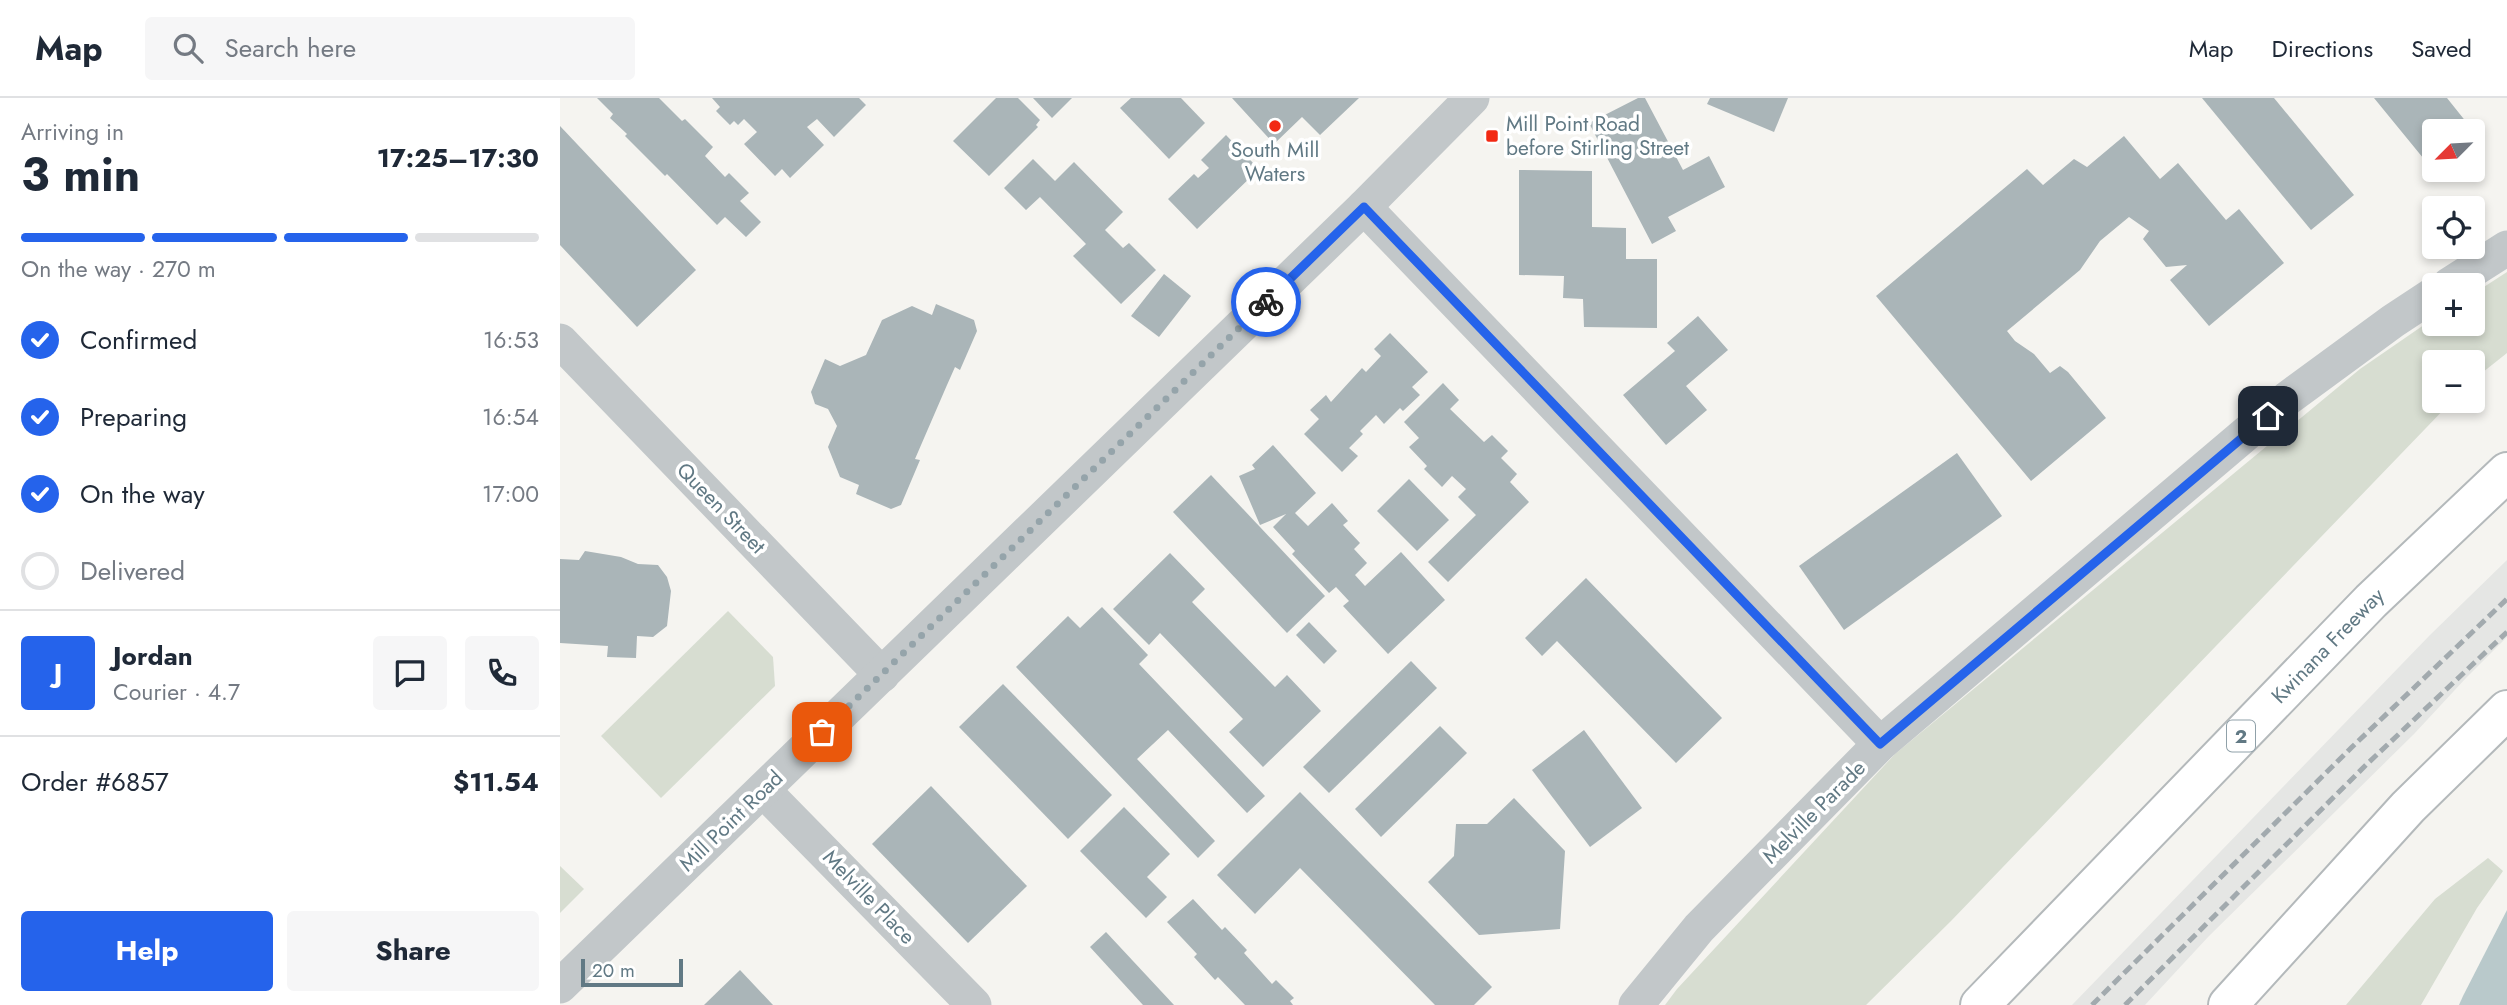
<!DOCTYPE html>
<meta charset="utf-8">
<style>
body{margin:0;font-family:Jost,sans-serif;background:#f6f6f7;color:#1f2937;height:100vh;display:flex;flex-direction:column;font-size:26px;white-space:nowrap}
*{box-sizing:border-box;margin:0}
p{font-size:23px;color:#747a83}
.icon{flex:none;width:38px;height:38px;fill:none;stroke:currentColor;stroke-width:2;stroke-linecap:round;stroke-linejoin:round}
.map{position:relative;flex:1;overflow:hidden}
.side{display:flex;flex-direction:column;background:#fff;width:560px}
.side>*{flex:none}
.needle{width:46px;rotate:246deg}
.buttons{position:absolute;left:1862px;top:21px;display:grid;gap:14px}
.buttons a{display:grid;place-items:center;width:63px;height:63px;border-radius:7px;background:#fff;box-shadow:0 4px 10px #0003;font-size:35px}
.scale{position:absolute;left:21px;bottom:18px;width:102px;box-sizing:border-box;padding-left:7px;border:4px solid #617984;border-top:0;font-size:19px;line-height:24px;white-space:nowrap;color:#617984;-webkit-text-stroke:5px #fff;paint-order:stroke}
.pin{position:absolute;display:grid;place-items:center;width:60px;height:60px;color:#fff;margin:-30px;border-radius:14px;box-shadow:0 4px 10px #0006}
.courier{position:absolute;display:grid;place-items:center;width:70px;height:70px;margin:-35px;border:5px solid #2563eb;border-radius:50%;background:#fff;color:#222;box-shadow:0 2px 9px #0007}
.summary em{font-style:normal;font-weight:700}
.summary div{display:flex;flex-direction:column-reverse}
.summary{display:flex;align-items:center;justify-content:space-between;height:119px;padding:0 21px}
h1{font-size:46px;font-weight:700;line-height:52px}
.bar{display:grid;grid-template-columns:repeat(4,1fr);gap:10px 7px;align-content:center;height:84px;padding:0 21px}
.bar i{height:9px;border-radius:5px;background:#e0e1e3}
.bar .on{background:#2563eb}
.bar p{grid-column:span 4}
.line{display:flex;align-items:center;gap:18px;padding:0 21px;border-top:2px solid #e0e1e3}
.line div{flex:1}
.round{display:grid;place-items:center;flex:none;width:74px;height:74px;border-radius:7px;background:#f6f6f7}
ol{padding:0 21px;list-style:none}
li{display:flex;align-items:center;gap:21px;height:77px}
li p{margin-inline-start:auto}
li .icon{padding:7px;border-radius:50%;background:#2563eb;color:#fff;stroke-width:4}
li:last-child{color:#747a83}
li i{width:38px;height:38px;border:4px solid #e0e1e3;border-radius:50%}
.primary-button{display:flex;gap:14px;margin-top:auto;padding:14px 21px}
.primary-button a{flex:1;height:80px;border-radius:7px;background:#2563eb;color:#fff;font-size:28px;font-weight:700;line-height:80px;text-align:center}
.primary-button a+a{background:#f6f6f7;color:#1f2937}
header{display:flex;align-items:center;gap:42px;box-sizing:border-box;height:98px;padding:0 35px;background:#fff;border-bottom:2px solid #e0e1e3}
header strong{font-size:33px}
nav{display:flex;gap:38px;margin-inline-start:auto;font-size:24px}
.search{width:490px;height:63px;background:#f6f6f7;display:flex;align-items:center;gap:18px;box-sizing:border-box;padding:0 24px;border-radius:7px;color:#747a83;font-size:26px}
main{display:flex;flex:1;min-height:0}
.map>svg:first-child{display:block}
.built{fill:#e5e6e4}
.green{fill:#d7ddd1}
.water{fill:#b9c9cb}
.building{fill:#aab5b8}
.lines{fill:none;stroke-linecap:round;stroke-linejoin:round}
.highway-casing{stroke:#b4b9bb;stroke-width:42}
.minor{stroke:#c2c7c9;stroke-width:35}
.highway{stroke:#fff;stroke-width:38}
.rail{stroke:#a2aaae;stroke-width:5;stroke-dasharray:10 5;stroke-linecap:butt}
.done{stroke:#95a4aa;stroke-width:7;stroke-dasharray:0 12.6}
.route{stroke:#2563eb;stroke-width:9}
.poi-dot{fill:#f22913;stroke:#fff;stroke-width:2.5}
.labels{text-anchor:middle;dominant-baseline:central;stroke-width:7;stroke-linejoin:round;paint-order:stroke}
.shield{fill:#fff;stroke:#90a1a9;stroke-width:2}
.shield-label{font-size:19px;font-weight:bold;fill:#617984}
.poi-label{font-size:21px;fill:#617984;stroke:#fff;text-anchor:start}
.street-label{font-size:21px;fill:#617984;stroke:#fff}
</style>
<header>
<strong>Map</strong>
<div class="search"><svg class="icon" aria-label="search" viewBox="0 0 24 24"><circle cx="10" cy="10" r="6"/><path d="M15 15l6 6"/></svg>Search here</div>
<nav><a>Map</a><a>Directions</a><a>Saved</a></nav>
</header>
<main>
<section class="side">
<div class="summary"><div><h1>3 min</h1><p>Arriving in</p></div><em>17:25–17:30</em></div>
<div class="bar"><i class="on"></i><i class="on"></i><i class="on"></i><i></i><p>On the way · 270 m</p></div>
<ol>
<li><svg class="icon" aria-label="check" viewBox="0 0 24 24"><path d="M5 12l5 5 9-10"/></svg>Confirmed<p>16:53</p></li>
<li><svg class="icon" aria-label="check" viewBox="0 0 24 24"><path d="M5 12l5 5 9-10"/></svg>Preparing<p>16:54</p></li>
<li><svg class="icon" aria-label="check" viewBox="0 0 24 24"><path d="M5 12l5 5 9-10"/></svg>On the way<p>17:00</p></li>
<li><i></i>Delivered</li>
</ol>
<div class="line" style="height:126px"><b class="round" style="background:#2563eb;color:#fff">J</b><div><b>Jordan</b><p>Courier · 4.7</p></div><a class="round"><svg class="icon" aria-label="chat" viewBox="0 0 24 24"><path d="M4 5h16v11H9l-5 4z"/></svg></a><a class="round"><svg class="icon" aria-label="phone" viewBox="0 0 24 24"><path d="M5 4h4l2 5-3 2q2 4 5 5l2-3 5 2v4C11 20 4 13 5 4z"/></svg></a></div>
<div class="line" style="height:91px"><div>Order #6857</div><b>$11.54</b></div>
<div class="primary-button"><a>Help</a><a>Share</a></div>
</section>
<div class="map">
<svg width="1947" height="907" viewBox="0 0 1947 907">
<rect width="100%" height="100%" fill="#f5f4f0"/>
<!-- built -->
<path class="built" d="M 1947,462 L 1947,539 L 1906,580 L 1854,636 L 1649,838 L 1585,907 L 1512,907 L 1870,537 Z"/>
<!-- green -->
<g class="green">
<path d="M 1947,174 L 1947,255 L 1913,282 L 1913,264 L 1874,264 L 1874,303 L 1892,303 L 1391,823 L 1306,907 L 1105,907 L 1117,891 L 1335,656 L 1800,271 L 1874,220 L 1874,226 L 1913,226 L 1913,196 Z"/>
<path d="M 168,513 L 213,559 L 215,588 L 101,700 L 41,638 Z"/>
<path d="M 1928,760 L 1943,773 L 1917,810 L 1861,907 L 1786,907 L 1875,801 Z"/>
<path d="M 0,768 L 24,791 L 0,815 Z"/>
</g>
<!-- water -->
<path class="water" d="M 1947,812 L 1947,907 L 1899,907 L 1903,898 Z"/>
<!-- building -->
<g class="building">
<path d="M 37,0 L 99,0 L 122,23 L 125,21 L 153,49 L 145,58 L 165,79 L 169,75 L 189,95 L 180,103 L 201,124 L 186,139 L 165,119 L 157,127 L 107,76 L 105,78 L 65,38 L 67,36 L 50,20 L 53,16 Z"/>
<path d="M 152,0 L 299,0 L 306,7 L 274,39 L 257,21 L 247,29 L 264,47 L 230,80 L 222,71 L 215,78 L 184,46 L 197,34 L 184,21 L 178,27 L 174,23 L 170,27 L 156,13 L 160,9 Z"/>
<path d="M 436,0 L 458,0 L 480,22 L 476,27 L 478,29 L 429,78 L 393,43 Z"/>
<path d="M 473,0 L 512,0 L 492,20 Z"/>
<path d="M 571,0 L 621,0 L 645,25 L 609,61 L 560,10 Z"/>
<path d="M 672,0 L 799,0 L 760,37 L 742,19 L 714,46 Z"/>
<path d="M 1078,0 L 1085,0 L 1123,72 L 1149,58 L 1165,89 L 1108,119 L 1116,133 L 1092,146 L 1029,25 Z"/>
<path d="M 1150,0 L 1228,0 L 1214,34 L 1147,6 Z"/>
<path d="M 1642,0 L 1714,0 L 1794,97 L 1751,132 Z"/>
<path d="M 1814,0 L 1887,0 L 1911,30 L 1907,33 L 1874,33 L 1874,60 L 1868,66 Z"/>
<path d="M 0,28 L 136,172 L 77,229 L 0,147 Z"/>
<path d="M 666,37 L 695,67 L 691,71 L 695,75 L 637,131 L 608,101 L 634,76 L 638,80 L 649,70 L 641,62 Z"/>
<path d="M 1564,38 L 1600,81 L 1618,65 L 1666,122 L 1679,111 L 1724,165 L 1649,228 L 1610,182 L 1627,167 L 1606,169 L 1583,141 L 1589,133 L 1569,119 L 1540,143 L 1520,172 L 1447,233 L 1455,243 L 1474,256 L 1490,275 L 1500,268 L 1508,274 L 1546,320 L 1471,383 L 1316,198 L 1467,71 L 1483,87 L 1514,61 L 1527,69 Z"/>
<path d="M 473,61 L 495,83 L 514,64 L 563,114 L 545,132 L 563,150 L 569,145 L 596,172 L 561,206 L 513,158 L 526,146 L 480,99 L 466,112 L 444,90 Z"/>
<path d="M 959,72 L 1032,73 L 1032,129 L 1066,130 L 1066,161 L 1097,161 L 1097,230 L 1024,229 L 1023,201 L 1003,200 L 1004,178 L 959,177 Z"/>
<path d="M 604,176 L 631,198 L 599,239 L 571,218 Z"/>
<path d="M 376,206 L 414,222 L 417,233 L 400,272 L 395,269 L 387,287 L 355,361 L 360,362 L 341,407 L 331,411 L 296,396 L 299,387 L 280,379 L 268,349 L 277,328 L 268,311 L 255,306 L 251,294 L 265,261 L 280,268 L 306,257 L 322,222 L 352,208 L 372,217 Z"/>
<path d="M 1138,218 L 1168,252 L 1126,288 L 1147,312 L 1106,347 L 1063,297 L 1115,253 L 1107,245 Z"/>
<path d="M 830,235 L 868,274 L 852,289 L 860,297 L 843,313 L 840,310 L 824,326 L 816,317 L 800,333 L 803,336 L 789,350 L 798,358 L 782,374 L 744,336 L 759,321 L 750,312 L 766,297 L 771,304 L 802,270 L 806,274 L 821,258 L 814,251 Z"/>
<path d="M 883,285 L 899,302 L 890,311 L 924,344 L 932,337 L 948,353 L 941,360 L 957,376 L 950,384 L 969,404 L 888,484 L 868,464 L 916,417 L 898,399 L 906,391 L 892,378 L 882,389 L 864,371 L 867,368 L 849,349 L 859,340 L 844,324 Z"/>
<path d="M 713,347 L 756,395 L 735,415 L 748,428 L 772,405 L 788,423 L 783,427 L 800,445 L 794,451 L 807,465 L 795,477 L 805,488 L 841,454 L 885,502 L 828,556 L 783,508 L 789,503 L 776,489 L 769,495 L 732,456 L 735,453 L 713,429 L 726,416 L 700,427 L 679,378 L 695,371 L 692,367 Z"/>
<path d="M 1397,355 L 1442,418 L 1284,532 L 1239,468 Z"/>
<path d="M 651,377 L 765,498 L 727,535 L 613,414 Z"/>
<path d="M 849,381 L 889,422 L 857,453 L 817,413 Z"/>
<path d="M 25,453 L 61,459 L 78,466 L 98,467 L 107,479 L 111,493 L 107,528 L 93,539 L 77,538 L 76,560 L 47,559 L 48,548 L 0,545 L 0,461 L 19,462 Z"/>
<path d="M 610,455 L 645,491 L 632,504 L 715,589 L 727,577 L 761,613 L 703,669 L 669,634 L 683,621 L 600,535 L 589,547 L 553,511 Z"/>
<path d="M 1026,480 L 1162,620 L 1116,665 L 997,543 L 982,558 L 965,540 Z"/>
<path d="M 542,509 L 588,557 L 579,566 L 705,698 L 687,715 L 608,632 L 577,661 L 655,743 L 638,760 L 456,569 L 508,518 L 520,530 Z"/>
<path d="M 749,524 L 777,553 L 764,566 L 736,537 Z"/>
<path d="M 851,563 L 877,590 L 769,695 L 743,669 Z"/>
<path d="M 443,586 L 552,697 L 508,741 L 399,629 Z"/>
<path d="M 880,628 L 907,655 L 821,739 L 795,711 Z"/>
<path d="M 1024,632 L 1082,710 L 1030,749 L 972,672 Z"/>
<path d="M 371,688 L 467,788 L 408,845 L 312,746 Z"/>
<path d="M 740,694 L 932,889 L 914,907 L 875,907 L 740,770 L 695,816 L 657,777 Z"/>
<path d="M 954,700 L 1005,753 L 1000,831 L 919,837 L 868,784 L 894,758 L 896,726 L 927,726 Z"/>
<path d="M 564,709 L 610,756 L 587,779 L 607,799 L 586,820 L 520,753 Z"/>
<path d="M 633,801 L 662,832 L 665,829 L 687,852 L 684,855 L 712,886 L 716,882 L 734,900 L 730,903 L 733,907 L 685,907 L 658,879 L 655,882 L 634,859 L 637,856 L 607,824 Z"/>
<path d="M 546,834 L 614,907 L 583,907 L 530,849 Z"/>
<path d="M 180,872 L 213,907 L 144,907 Z"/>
</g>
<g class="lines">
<defs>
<g id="highway">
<path id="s1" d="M 1420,907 L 1811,503 L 1947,374"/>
<path d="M 1668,907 L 1848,709 L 1947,612"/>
</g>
</defs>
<!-- highway casing -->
<use href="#highway" class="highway-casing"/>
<!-- minor -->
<g class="minor">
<path d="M 804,109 L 1320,646"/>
<path d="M 1889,187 L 1947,150"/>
<path d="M 0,243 L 322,577"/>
<path d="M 203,692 L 414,907"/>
<path d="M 0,888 L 804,109 L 912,0"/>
<path d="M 1076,907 L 1139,830 L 1320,646 L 1728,300 L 1833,223 L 1874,196"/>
</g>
<!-- highway -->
<use href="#highway" class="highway"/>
<!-- rail -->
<g class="rail">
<path d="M 1532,907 L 1792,649 L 1947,501"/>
<path d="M 1565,907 L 1806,667 L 1947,534"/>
</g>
</g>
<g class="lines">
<!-- done -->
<path class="done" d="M 262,634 L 706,204"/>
<!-- route -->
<path class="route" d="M 706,204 L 804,109 L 1320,646 L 1708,318"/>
</g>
<!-- markers -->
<g class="poi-dot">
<circle cx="715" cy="28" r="7"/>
<rect x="925" y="31" width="14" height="14" rx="3.5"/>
</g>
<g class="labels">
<!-- shield labels -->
<rect class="shield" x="1667" y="622.5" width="28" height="31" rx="5"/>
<g class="shield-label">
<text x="1681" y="638">2</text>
</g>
<!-- poi labels -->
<g class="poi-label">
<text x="946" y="26">Mill Point Road<tspan x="946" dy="24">before Stirling Street</tspan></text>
<text x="715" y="52" text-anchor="middle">South Mill<tspan x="715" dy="24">Waters</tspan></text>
</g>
<!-- street labels -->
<g class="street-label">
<text transform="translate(161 410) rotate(46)">Queen Street</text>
<text stroke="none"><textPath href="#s1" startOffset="500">Kwinana Freeway</textPath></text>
<text transform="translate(1254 714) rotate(-45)">Melville Parade</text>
<text transform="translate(171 723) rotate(-44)">Mill Point Road</text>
<text transform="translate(309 799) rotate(46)">Melville Place</text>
</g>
</g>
</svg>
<div class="buttons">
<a><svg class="needle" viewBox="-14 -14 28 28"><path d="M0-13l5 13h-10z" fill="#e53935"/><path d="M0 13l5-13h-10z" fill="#747a83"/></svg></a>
<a><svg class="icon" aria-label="locate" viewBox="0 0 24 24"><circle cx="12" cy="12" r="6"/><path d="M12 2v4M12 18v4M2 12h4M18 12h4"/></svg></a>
<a>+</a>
<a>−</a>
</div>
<div class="scale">20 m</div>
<div class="pin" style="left:262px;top:634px;background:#ea580c"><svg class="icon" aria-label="bag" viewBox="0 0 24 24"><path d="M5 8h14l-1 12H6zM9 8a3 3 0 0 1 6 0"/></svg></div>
<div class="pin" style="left:1708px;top:318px;background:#1f2937"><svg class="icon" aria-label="home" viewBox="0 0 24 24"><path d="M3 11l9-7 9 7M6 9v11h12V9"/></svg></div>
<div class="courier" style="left:706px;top:204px"><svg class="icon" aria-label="bike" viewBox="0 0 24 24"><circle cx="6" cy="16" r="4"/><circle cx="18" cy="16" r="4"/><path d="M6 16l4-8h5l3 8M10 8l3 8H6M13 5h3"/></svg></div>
</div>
</main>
